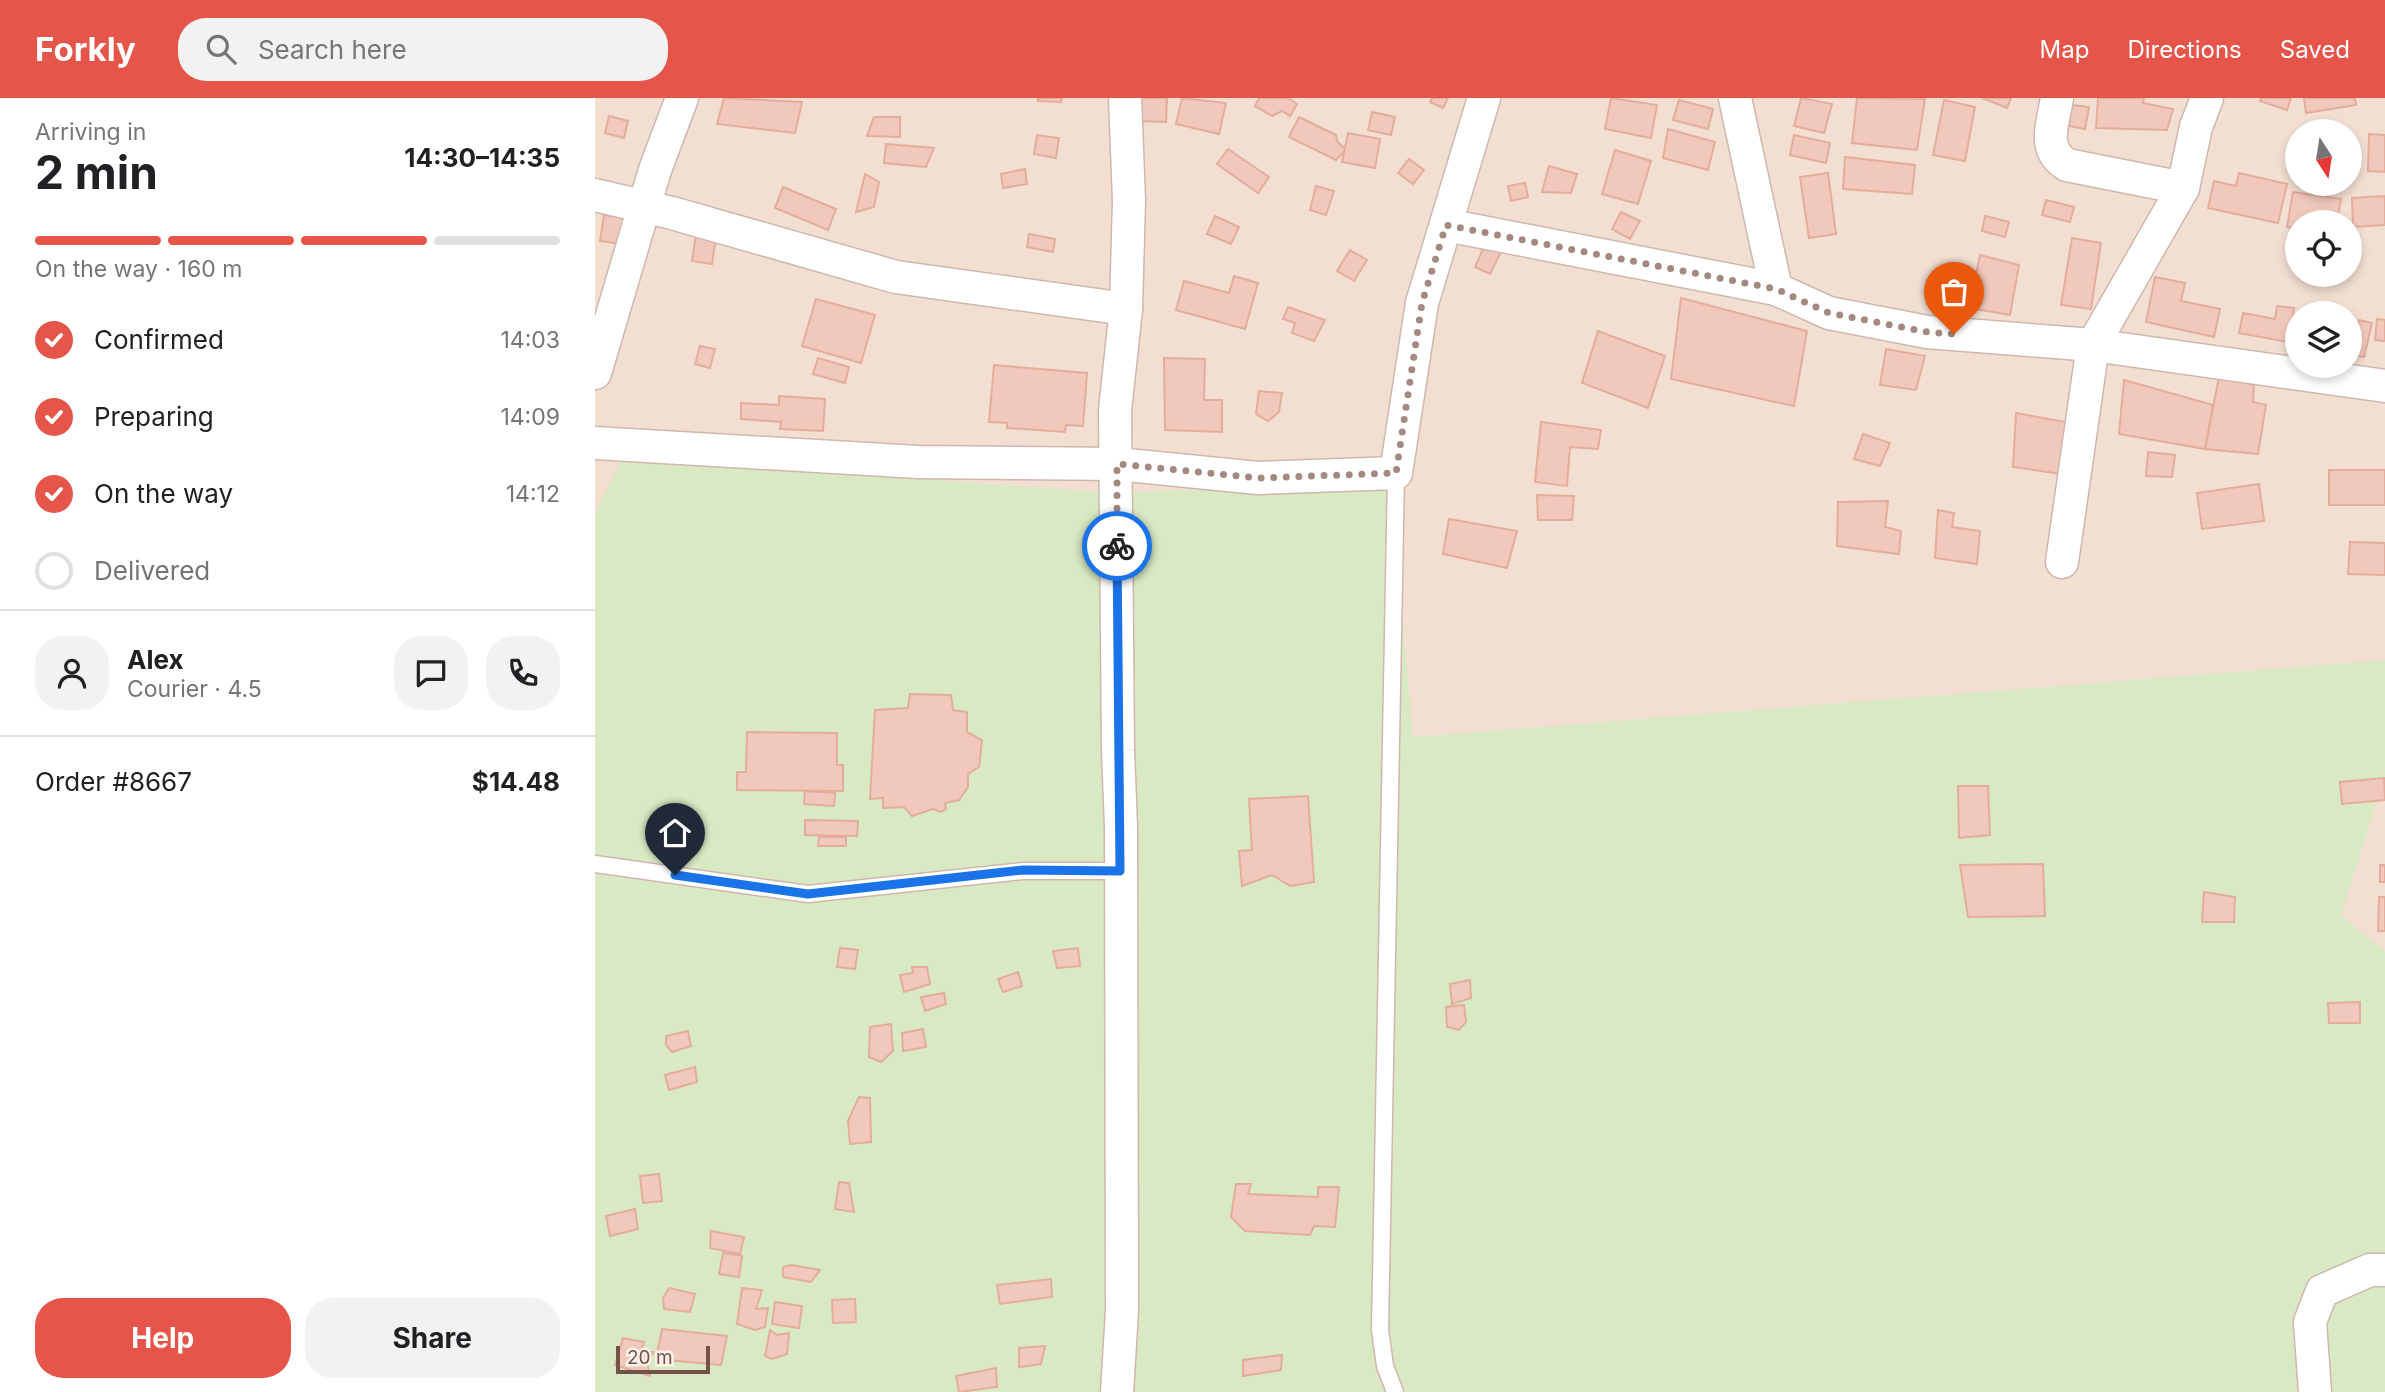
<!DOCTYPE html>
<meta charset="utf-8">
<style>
body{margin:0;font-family:Inter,sans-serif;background:#f2f2f2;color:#202124;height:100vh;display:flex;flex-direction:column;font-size:26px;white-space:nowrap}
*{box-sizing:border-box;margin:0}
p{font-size:23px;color:#757577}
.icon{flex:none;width:38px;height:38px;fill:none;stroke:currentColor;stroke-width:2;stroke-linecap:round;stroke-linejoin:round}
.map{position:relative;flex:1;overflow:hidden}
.details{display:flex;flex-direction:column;background:#fff;width:595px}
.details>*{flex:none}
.needle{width:46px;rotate:168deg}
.buttons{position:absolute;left:1690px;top:21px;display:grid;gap:14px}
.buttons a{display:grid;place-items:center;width:77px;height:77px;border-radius:50%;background:#fff;box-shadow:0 4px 10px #0003;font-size:35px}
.scale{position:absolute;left:21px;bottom:18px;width:94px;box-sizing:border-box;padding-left:7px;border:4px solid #74524a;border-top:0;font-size:19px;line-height:24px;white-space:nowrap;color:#74524a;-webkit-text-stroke:5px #fff3ea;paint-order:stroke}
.pin{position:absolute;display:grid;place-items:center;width:60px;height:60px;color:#fff;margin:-72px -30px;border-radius:50% 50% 50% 0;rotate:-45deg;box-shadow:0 0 7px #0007}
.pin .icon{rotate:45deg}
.courier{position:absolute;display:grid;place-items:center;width:70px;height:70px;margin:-35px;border:5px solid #1a73e8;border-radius:50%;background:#fff;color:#222;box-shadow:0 2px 9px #0007}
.headline em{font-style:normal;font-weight:700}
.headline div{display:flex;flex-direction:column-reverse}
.headline{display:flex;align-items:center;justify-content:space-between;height:119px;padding:0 35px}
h1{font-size:46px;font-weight:700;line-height:52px}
.bar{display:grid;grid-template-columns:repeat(4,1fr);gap:10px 7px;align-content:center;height:84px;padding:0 35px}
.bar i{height:9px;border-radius:5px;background:#e0e0e0}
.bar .selected{background:#e5554a}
.bar p{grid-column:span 4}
.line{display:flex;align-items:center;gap:18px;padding:0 35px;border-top:2px solid #e0e0e0}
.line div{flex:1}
.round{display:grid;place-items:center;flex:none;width:74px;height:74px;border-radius:28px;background:#f2f2f2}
ol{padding:0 35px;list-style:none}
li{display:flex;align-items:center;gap:21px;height:77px}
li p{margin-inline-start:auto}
li .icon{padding:7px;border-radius:50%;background:#e5554a;color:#fff;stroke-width:4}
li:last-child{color:#757577}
li i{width:38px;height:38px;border:4px solid #e0e0e0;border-radius:50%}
.primary-button{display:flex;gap:14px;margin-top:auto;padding:14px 35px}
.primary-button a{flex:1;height:80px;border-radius:28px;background:#e5554a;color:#fff;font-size:28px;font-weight:700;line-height:80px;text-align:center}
.primary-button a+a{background:#f2f2f2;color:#202124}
header{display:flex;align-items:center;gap:42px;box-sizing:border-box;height:98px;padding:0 35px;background:#e5554a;color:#fff}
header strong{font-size:33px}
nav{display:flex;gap:38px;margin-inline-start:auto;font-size:24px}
.search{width:490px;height:63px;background:#f2f2f2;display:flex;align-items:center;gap:18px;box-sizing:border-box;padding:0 24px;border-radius:28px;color:#757577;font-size:26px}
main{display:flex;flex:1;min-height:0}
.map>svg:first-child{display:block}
.residential{fill:#f3dfd2;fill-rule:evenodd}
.green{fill:#d8e9c3}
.building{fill:#f1c9bc;stroke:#e3ad9c;stroke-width:2}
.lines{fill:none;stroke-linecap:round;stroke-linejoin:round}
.service-casing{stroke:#cfb7ae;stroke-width:19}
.minor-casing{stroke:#cfb7ae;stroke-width:35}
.service{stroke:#fff;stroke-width:16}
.minor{stroke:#fff;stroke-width:32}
.done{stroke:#a48980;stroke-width:7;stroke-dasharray:0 12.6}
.route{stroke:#1a73e8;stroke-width:9}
</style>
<header>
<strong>Forkly</strong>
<div class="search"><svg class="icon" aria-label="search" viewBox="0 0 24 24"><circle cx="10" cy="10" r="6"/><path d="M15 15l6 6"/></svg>Search here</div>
<nav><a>Map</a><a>Directions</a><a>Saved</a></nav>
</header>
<main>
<section class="details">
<div class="headline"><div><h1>2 min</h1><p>Arriving in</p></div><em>14:30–14:35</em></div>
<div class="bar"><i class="selected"></i><i class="selected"></i><i class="selected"></i><i></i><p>On the way · 160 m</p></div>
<ol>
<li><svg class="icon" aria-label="check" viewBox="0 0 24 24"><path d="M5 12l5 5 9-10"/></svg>Confirmed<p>14:03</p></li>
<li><svg class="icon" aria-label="check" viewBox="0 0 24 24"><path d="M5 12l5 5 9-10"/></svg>Preparing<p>14:09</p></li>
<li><svg class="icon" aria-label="check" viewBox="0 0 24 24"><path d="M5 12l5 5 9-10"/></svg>On the way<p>14:12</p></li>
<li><i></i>Delivered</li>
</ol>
<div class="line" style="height:126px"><a class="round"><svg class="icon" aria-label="person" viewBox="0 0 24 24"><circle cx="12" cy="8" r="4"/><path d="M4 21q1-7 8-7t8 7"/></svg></a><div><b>Alex</b><p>Courier · 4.5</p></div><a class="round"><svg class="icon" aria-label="chat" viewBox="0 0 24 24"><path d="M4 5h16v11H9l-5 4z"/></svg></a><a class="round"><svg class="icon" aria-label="phone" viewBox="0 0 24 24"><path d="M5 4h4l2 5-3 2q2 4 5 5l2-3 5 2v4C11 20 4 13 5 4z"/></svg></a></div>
<div class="line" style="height:91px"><div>Order #8667</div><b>$14.48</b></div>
<div class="primary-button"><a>Help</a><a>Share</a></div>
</section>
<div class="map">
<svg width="1790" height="1294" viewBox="0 0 1790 1294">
<rect width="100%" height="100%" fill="#fcefe4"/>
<!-- residential -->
<path class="residential" d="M 0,0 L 1790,0 L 1790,1294 L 0,1294 ZM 1703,33 L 1755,33 L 1755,86 L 1703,86 ZM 1703,124 L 1755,124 L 1755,177 L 1703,177 ZM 1703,215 L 1755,215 L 1755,268 L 1703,268 Z"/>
<!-- green -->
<path class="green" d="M 28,360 L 508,394 L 796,389 L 818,639 L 1790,562 L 1790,678 L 1746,818 L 1790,853 L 1790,1294 L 0,1294 L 0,415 Z"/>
<!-- building -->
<g class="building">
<path d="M 129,0 L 207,4 L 200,35 L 122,26 Z"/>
<path d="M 443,0 L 467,0 L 466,4 L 443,3 Z"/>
<path d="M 546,0 L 572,0 L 571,24 L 545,23 Z"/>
<path d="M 587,0 L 631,5 L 624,36 L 581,26 Z"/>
<path d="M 664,0 L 693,0 L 702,6 L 695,18 L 687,13 L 677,18 L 660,8 Z"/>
<path d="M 837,0 L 853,0 L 848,10 L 835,4 Z"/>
<path d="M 1016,0 L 1062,7 L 1056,40 L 1010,31 Z"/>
<path d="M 1206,0 L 1237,6 L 1229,35 L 1199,28 Z"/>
<path d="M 1262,0 L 1330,1 L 1322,52 L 1257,45 Z"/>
<path d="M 1387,0 L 1416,0 L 1412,10 Z"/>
<path d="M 1503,0 L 1549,0 L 1548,5 L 1578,11 L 1572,32 L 1501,30 Z"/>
<path d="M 1666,0 L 1696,0 L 1692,12 L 1665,3 Z"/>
<path d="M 1709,0 L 1760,0 L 1761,7 L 1711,15 Z"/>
<path d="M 1084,2 L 1118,11 L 1113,31 L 1078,22 Z"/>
<path d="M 1349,2 L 1380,9 L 1370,63 L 1338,57 Z"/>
<path d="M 1477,7 L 1494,9 L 1490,31 L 1474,28 Z"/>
<path d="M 777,14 L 800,19 L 796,37 L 773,32 Z"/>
<path d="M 14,18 L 33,23 L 29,40 L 10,35 Z"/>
<path d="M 279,19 L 305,19 L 305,39 L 272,38 Z"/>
<path d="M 704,19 L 741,37 L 742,43 L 751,52 L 741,62 L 694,39 Z"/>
<path d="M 1073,31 L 1120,44 L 1113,72 L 1068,60 Z"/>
<path d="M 753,35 L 785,41 L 780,70 L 747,64 Z"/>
<path d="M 1774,36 L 1790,37 L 1790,74 L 1773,73 Z"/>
<path d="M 442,37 L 464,40 L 461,60 L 439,56 Z"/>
<path d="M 1199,37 L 1235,45 L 1231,65 L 1195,57 Z"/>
<path d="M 291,46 L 339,50 L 331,69 L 289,65 Z"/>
<path d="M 633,51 L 674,79 L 663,95 L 622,66 Z"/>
<path d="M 1020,52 L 1056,63 L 1043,106 L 1007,96 Z"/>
<path d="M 1250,59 L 1320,67 L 1317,96 L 1248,91 Z"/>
<path d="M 814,61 L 829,72 L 818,86 L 803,75 Z"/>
<path d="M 954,68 L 982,76 L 976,95 L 947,94 Z"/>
<path d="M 430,71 L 432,86 L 408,90 L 406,76 Z"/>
<path d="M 1233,75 L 1241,136 L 1214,140 L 1205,79 Z"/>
<path d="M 1644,75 L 1692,86 L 1683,125 L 1613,110 L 1619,83 L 1641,88 Z"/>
<path d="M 270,76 L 284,84 L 279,109 L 261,114 Z"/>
<path d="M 930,85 L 933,99 L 916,103 L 913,88 Z"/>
<path d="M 721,88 L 739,93 L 731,117 L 715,112 Z"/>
<path d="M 188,89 L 241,111 L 233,132 L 180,110 Z"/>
<path d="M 1698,94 L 1746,101 L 1742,124 L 1703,124 L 1703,131 L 1692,129 Z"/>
<path d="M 1790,98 L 1790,127 L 1758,129 L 1757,100 Z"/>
<path d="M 1451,102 L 1479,109 L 1475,124 L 1447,117 Z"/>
<path d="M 1026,114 L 1045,123 L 1035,141 L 1017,131 Z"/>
<path d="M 9,117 L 30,120 L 26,146 L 5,143 Z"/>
<path d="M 620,118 L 644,129 L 636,146 L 612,136 Z"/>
<path d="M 1390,118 L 1414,124 L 1410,139 L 1387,133 Z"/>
<path d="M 434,136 L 460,141 L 458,154 L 432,149 Z"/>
<path d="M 101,137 L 121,139 L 117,166 L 97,163 Z"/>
<path d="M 1477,140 L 1506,145 L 1496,211 L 1466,207 Z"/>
<path d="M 892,142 L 908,150 L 895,176 L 880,169 Z"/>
<path d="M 755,152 L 772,162 L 759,183 L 742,173 Z"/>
<path d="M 1385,157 L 1424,167 L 1415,217 L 1374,210 Z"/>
<path d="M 639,178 L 663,185 L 650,231 L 581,212 L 589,183 L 634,195 Z"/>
<path d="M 1560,179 L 1590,185 L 1586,203 L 1625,211 L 1619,239 L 1551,224 Z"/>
<path d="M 1086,200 L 1212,233 L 1199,308 L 1076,281 Z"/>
<path d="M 221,201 L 280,217 L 266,265 L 207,248 Z"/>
<path d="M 1682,208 L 1699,210 L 1693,244 L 1644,235 L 1648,215 L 1680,221 Z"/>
<path d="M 693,209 L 730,222 L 719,243 L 697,235 L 700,225 L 688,221 Z"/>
<path d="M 1782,221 L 1790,222 L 1790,243 L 1780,242 Z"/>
<path d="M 1764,222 L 1777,225 L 1769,259 L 1755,257 L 1755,237 L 1760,238 Z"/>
<path d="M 1003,233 L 1070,258 L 1053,310 L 987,285 Z"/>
<path d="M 105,248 L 120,251 L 115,270 L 100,266 Z"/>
<path d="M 1291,251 L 1330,258 L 1321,292 L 1285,287 Z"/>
<path d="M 223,260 L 254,269 L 250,285 L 218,276 Z"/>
<path d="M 569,260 L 610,261 L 609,302 L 627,302 L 627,334 L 570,332 Z"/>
<path d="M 399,267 L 492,275 L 488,328 L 471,327 L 470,334 L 412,330 L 412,325 L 394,324 Z"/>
<path d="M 1624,279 L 1659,287 L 1658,304 L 1671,307 L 1663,356 L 1610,351 Z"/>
<path d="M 1529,282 L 1618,307 L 1610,351 L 1524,336 Z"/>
<path d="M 664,293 L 687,295 L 684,314 L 673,323 L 661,316 Z"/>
<path d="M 184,298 L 230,301 L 228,333 L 185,331 L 186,324 L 146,321 L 146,305 L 184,307 Z"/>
<path d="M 1421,315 L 1476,325 L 1467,376 L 1418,369 Z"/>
<path d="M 946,324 L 1006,332 L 1003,351 L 975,349 L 972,388 L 940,384 Z"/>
<path d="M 1268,336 L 1295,345 L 1285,368 L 1259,361 Z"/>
<path d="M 1553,354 L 1580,357 L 1577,379 L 1551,378 Z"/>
<rect x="1734" y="372" width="56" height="35"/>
<path d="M 1664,386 L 1669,423 L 1607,431 L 1602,395 Z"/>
<path d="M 942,397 L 979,398 L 977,422 L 943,422 Z"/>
<path d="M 1293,403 L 1290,429 L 1306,433 L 1304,456 L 1242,448 L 1243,404 Z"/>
<path d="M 1343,412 L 1359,415 L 1357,429 L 1385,433 L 1382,466 L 1340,460 Z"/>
<path d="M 854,421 L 922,433 L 912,470 L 848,456 Z"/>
<path d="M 1755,444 L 1790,445 L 1790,477 L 1753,476 Z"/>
<path d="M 315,596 L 356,597 L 358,612 L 372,614 L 372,634 L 387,642 L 384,669 L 373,676 L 373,689 L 364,702 L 350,705 L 351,711 L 346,714 L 338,711 L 317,718 L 309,709 L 288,710 L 288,700 L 275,701 L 280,612 L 313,610 Z"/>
<path d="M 152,634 L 242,635 L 242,667 L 248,667 L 248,693 L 142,692 L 142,674 L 151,674 Z"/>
<path d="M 1789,680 L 1790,702 L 1747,706 L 1745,684 Z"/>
<path d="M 1363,688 L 1393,688 L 1395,737 L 1364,740 Z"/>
<path d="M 210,693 L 240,695 L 239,708 L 209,706 Z"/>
<path d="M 713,698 L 719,784 L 695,788 L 677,777 L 647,788 L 644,753 L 657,752 L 654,701 Z"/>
<path d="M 210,722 L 263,723 L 262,738 L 210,737 Z"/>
<path d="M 224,739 L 251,739 L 251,748 L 223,748 Z"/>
<path d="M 1448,766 L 1450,818 L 1373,819 L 1365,767 Z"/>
<rect x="1785" y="767" width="5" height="17"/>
<path d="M 1609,794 L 1640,799 L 1639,824 L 1607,824 Z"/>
<path d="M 1784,799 L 1790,799 L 1790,833 L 1783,833 Z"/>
<path d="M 245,850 L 263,852 L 260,871 L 242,869 Z"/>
<path d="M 483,850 L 485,868 L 462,870 L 458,853 Z"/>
<path d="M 317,869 L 332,869 L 335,886 L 309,894 L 305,877 L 318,875 Z"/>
<path d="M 423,874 L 427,888 L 408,894 L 403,881 Z"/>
<path d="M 875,882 L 876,900 L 857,906 L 855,886 Z"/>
<path d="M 349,895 L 351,906 L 330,913 L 326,899 Z"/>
<path d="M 1765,904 L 1765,925 L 1734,925 L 1733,905 Z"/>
<path d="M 869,907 L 871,924 L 864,932 L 852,929 L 851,909 Z"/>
<path d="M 296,926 L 298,953 L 286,964 L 274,959 L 275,929 Z"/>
<path d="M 328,931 L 331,949 L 308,953 L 307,935 Z"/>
<path d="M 93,933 L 96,948 L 77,954 L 71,947 L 71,938 Z"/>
<path d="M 100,969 L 102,984 L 74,992 L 70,977 Z"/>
<path d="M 264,999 L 275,1000 L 276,1044 L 255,1046 L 253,1023 Z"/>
<path d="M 64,1076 L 67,1103 L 48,1105 L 45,1078 Z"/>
<path d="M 244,1084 L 254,1085 L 259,1114 L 240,1111 Z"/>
<path d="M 641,1086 L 656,1086 L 653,1096 L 723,1099 L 723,1089 L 744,1089 L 740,1129 L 719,1128 L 715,1137 L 650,1133 L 636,1119 Z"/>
<path d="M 40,1111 L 43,1131 L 15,1138 L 11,1118 Z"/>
<path d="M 116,1133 L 149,1139 L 145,1156 L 115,1150 Z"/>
<path d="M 128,1155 L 147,1158 L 144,1179 L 124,1176 Z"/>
<path d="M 196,1167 L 225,1172 L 216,1184 L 188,1179 L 188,1169 Z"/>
<path d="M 456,1181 L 457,1199 L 405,1206 L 402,1187 Z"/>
<path d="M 74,1190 L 100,1196 L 95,1214 L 69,1211 L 68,1200 Z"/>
<path d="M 147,1190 L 167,1192 L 161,1211 L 173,1210 L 170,1229 L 160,1232 L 142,1226 Z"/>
<path d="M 260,1201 L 261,1224 L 238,1225 L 237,1202 Z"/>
<path d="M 180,1204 L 207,1208 L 204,1230 L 177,1226 Z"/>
<path d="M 67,1231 L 132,1238 L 126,1267 L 61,1261 Z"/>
<path d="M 175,1232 L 182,1237 L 194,1235 L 192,1256 L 177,1261 L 170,1258 Z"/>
<path d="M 28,1240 L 49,1244 L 46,1255 L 59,1254 L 52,1264 L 55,1278 L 20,1267 Z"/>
<path d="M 450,1248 L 446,1266 L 424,1269 L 424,1250 Z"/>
<path d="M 687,1257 L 686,1272 L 648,1278 L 648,1262 Z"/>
<path d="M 401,1270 L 402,1289 L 364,1294 L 361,1278 Z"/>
</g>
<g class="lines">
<defs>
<g id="service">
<path d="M 0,766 L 213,796 L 428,773 L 525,773"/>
<path d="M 800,1294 L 790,1268 L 785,1232 L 801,375"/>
</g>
<g id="minor">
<path d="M 1140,0 L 1181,191"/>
<path d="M 1462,0 C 1458,26 1446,51 1472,67 L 1588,90"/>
<path d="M 0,97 L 77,115 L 301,179 L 531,211"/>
<path d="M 851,127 L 1181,191 L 1234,215 L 1332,234 L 1498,247 L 1790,288"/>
<path d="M 0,275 L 60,72 L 87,0"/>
<path d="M 0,345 L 323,364 L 522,366 L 663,380 L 801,375 L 827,205 L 889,0"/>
<path d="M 1467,464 L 1498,247 L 1588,90 L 1601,29 L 1612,0"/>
<path d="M 522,1294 L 527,1213 L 526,729 L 523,652 L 520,312 L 531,211 L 534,102 L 530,0"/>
<path d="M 1720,1294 L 1715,1224 L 1727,1193 L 1775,1172 L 1790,1172"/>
</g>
</defs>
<!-- service casing -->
<use href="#service" class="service-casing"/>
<!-- minor casing -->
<use href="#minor" class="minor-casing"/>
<!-- service -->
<use href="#service" class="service"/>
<!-- minor -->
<use href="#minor" class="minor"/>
</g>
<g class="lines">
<!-- done -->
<path class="done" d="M 522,448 L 522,366 L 663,380 L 801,375 L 827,205 L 851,127 L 1181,191 L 1234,215 L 1332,234 L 1359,236"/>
<!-- route -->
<path class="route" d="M 80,777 L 213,796 L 428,772 L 525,773 L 522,448"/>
</g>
</svg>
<div class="buttons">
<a><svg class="needle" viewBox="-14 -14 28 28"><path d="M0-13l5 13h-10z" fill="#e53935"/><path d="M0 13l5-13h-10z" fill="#757577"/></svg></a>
<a><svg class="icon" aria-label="locate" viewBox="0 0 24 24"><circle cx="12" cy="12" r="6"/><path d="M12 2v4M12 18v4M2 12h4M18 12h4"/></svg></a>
<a><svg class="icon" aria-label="layers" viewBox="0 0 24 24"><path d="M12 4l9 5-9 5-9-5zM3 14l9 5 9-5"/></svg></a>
</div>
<div class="scale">20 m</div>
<div class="pin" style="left:1359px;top:236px;background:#ea580c"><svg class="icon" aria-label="bag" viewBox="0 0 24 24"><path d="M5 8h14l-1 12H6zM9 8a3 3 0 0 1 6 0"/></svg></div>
<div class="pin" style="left:80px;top:777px;background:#1f2937"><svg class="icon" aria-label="home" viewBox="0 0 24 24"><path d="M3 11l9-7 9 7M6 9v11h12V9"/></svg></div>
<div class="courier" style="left:522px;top:448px"><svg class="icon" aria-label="bike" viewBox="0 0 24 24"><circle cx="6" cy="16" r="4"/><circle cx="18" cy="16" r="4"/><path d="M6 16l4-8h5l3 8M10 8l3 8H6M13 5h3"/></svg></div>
</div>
</main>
